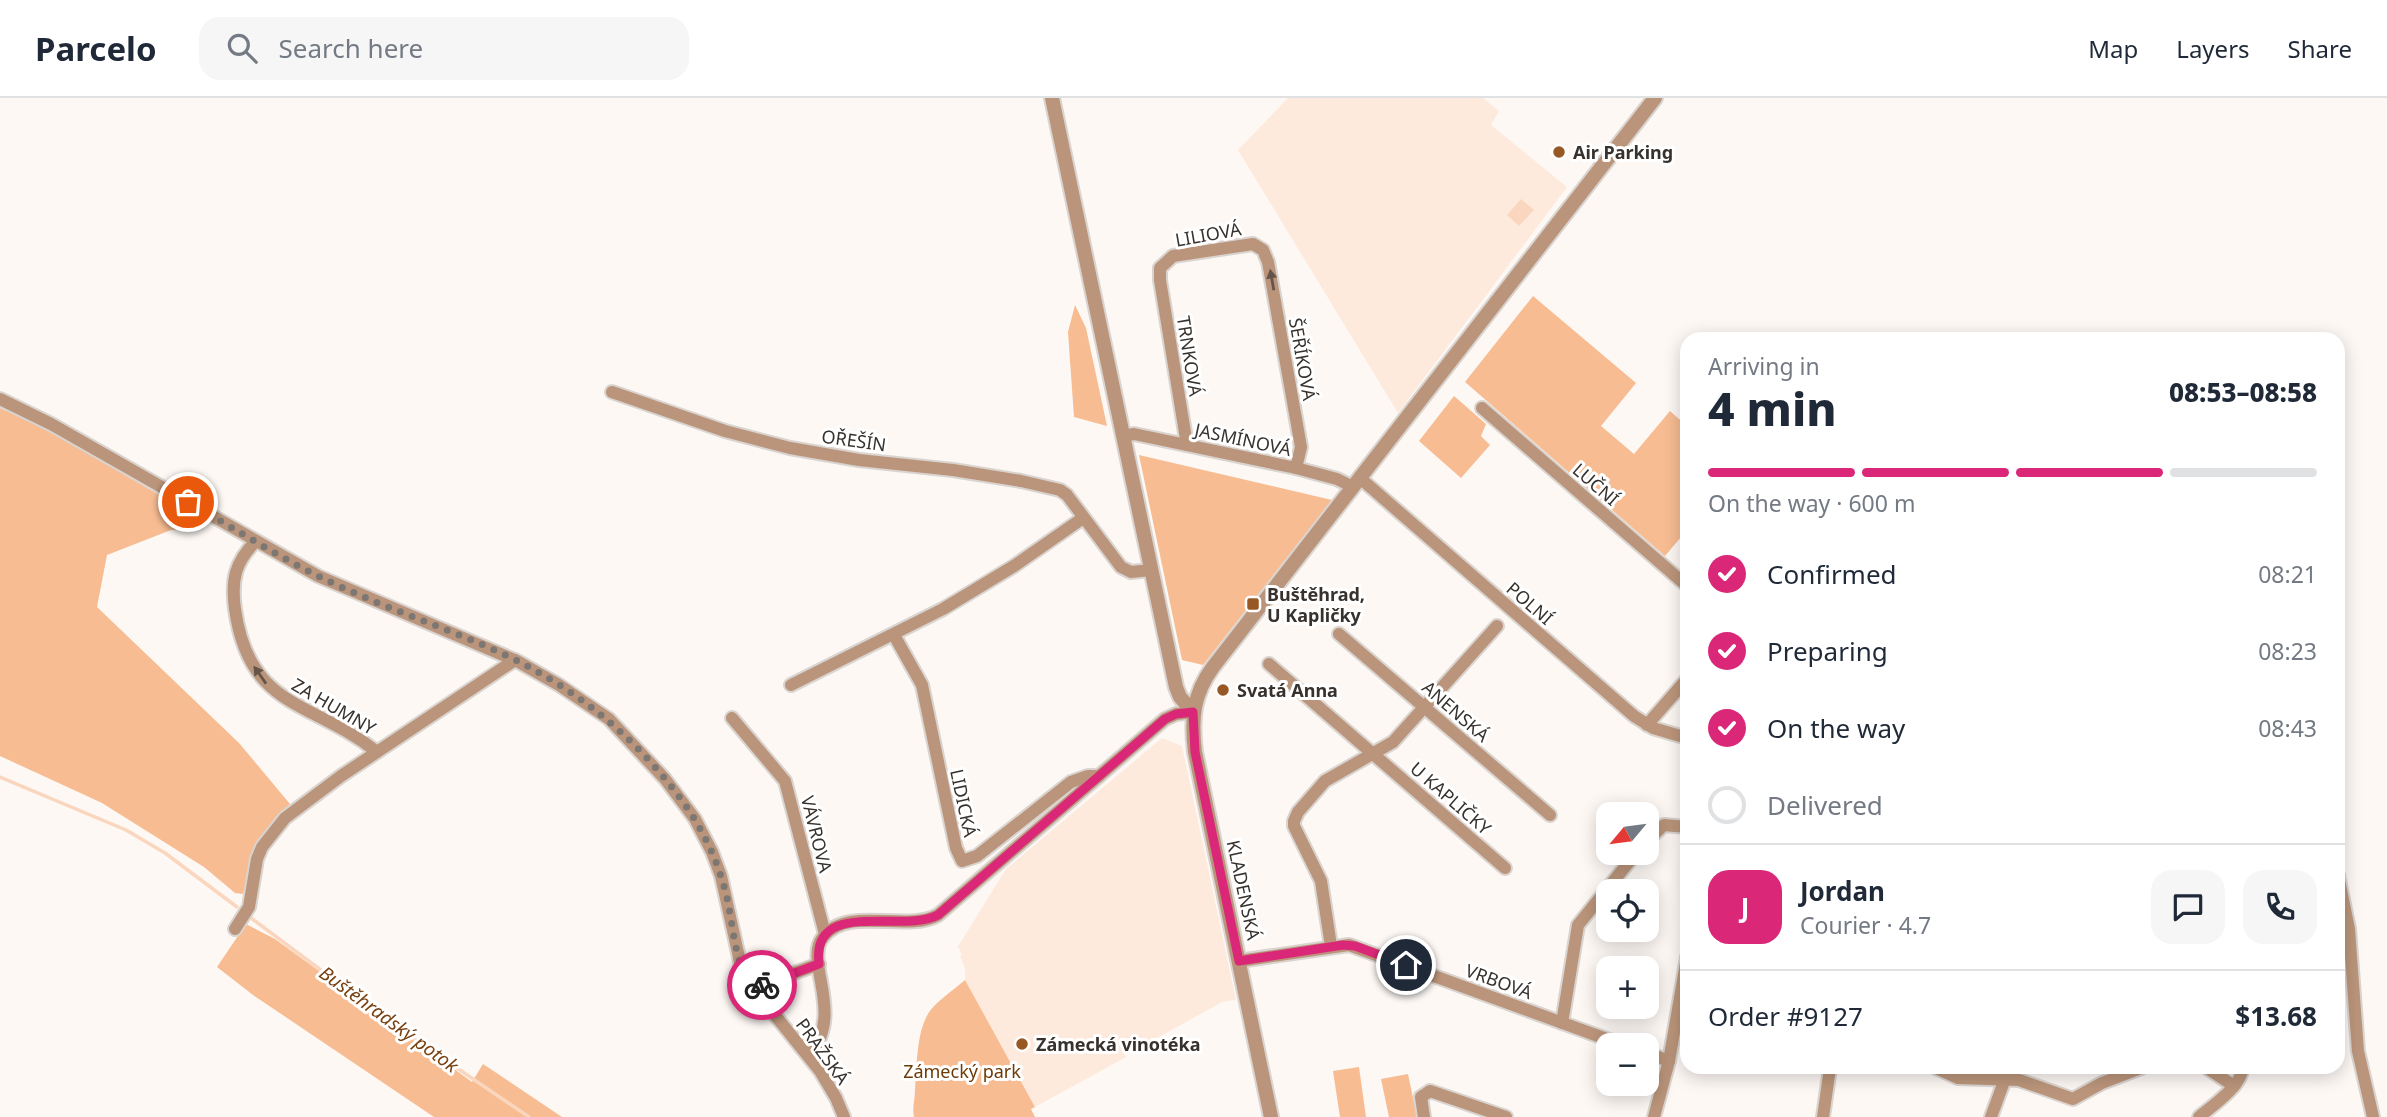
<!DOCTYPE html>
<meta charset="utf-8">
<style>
body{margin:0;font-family:"Noto Sans",sans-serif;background:#f6f6f7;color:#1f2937;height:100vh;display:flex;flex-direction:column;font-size:26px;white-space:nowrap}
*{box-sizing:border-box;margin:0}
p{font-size:23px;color:#747a83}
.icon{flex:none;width:38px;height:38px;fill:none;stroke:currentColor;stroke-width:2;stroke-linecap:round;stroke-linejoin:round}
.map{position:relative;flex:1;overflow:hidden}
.details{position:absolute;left:1680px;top:234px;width:665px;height:742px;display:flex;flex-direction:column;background:#fff;border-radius:21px;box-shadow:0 4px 18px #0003}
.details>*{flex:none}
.needle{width:46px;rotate:241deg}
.fabs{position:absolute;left:1596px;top:704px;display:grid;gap:14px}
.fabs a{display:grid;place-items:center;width:63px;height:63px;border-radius:14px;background:#fff;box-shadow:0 4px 18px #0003;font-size:35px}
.pin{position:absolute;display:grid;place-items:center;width:60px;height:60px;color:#fff;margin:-30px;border:4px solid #fff;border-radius:50%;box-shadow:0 2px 7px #0007}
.courier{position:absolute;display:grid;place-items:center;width:70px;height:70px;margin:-35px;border:5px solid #db2777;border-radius:50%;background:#fff;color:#222;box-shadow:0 2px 9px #0007}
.summary em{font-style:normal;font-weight:800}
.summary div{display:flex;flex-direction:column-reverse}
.summary{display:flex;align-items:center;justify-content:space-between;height:119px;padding:0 28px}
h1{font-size:46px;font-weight:800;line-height:52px}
.bar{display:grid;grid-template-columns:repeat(4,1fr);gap:10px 7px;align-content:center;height:84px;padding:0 28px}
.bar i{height:9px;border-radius:5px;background:#e0e1e3}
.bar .selected{background:#db2777}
.bar p{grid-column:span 4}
.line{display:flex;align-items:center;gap:18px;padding:0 28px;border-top:2px solid #e0e1e3}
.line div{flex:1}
.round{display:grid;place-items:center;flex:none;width:74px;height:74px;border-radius:21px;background:#f6f6f7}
ol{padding:0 28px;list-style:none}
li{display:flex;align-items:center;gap:21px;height:77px}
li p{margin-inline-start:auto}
li .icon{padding:7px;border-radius:50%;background:#db2777;color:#fff;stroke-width:4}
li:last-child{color:#747a83}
li i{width:38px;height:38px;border:4px solid #e0e1e3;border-radius:50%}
header{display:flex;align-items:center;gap:42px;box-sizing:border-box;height:98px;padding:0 35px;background:#fff;border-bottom:2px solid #e0e1e3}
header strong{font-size:33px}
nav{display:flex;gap:38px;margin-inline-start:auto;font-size:24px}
.search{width:490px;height:63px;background:#f6f6f7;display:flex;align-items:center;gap:18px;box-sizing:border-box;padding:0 24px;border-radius:21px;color:#747a83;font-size:26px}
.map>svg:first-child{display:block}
.built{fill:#feeadc}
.green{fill:#f7bc92}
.water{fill:#fad6be}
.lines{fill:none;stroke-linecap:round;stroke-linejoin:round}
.stream{stroke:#fad6be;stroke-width:3.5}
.minor-casing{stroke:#d9d4d0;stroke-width:16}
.tertiary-casing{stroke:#d9d4d0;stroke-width:18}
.minor{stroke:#bb957b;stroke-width:12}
.tertiary{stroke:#bb957b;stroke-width:14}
.oneway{fill:#655549}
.done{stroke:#7c7773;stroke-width:7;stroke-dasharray:0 12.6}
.route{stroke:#db2777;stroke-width:9}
.poi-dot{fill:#985823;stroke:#fff;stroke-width:2.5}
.labels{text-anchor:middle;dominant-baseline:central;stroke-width:6;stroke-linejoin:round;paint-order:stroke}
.poi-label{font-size:18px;font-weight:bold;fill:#37322e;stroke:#fff;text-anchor:start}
.street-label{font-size:18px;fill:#37322e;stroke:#fff}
.park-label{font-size:18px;fill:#6f3905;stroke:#fff}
.water-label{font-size:19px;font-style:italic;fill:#794212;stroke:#fff}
</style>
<header>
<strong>Parcelo</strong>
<div class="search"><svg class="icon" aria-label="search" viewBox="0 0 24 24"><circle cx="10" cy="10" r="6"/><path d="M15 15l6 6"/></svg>Search here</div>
<nav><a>Map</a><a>Layers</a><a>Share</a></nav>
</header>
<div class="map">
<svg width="2387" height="1019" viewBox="0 0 2387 1019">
<rect width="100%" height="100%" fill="#fdf8f4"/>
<!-- built -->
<g class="built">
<path d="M 1288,0 L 1483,0 L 1499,13 L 1491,27 L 1567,89 L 1398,315 L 1238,52 Z"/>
<path d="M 1162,640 L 1182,648 L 1236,902 L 1222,904 L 1141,949 L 1134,947 L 1123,953 L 1126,959 L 1035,1009 L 965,882 L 965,870 L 960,858 L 962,857 L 959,850 L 957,850 L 1006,771 Z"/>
</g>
<!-- green -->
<g class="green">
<path d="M 1533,198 L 1636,285 L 1601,328 L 1634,356 L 1670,313 L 1687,328 L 1687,432 L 1665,458 L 1465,284 Z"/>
<path d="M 1075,207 L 1086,230 L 1107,328 L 1074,319 L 1068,234 Z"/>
<path d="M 1454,298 L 1486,326 L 1481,338 L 1490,347 L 1461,380 L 1419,343 Z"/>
<path d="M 0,310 L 41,328 L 197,419 L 190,431 L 171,432 L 107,457 L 97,509 L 239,645 L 290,706 C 256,736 255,754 243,796 L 235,795 L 204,769 L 102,705 L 0,658 Z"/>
<path d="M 1139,357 L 1332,402 L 1203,567 L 1182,562 Z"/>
<path d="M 246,826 L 275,841 L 472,984 L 483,966 L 562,1019 L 434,1019 L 253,897 L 217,869 Z"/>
<path d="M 965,882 L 1035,1009 L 1031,1011 L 1035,1019 L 914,1019 C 912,1009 915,1002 915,992 C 917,970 916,936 928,916 C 934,905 955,891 965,882 Z"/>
<path d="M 1359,969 L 1366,1019 L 1340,1019 L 1333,973 Z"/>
<path d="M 1408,976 L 1417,1019 L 1389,1019 L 1381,981 Z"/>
</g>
<!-- water -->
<path class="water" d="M 1521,101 L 1534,112 L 1519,128 L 1507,117 Z"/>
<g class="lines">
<!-- stream -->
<g class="stream">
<path d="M 0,679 L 126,732 L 165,755 L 237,809"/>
<path d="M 251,820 L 407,936 L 529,1019"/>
</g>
<defs>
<g id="minor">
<path d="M 612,294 L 725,333 L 790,350 L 859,362 L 953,372 L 1021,383 L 1060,392 L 1067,397 L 1121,469 L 1131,474 L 1151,472"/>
<path d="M 0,301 L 51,326 L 318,478 L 517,563 L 559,587 L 609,621 L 665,681 L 695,721 L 712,754 L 721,778 L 742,873 L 753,890 L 820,973 L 836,1000 L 844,1019"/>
<path d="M 1482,310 L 1687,488"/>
<path d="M 1123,338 L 1134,336 L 1296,370 L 1337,381 L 1353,389"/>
<path d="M 1187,347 L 1160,182 L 1160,170 L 1173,158 L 1253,146 L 1263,152 L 1268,164 L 1301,349 L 1296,370"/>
<path d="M 1360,380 L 1634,618 L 1653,630 L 1687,640"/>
<path d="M 256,443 C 235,464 231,482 235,511 C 249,612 312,602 377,654"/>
<path d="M 1339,536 L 1550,717"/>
<path d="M 894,537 L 922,587 L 956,750 L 962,763 L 977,758 L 1071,684 L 1088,678 L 1099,678"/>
<path d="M 1269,566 L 1505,770"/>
<path d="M 791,587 L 943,511 L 1014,468 L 1083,420"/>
<path d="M 732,620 L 785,683 L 825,836"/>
<path d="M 1647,627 L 1687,581"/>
<path d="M 1647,743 L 1664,727 L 1687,729"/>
<path d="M 2338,777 L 2349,831 L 2358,953 L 2373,1019"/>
<path d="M 235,831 L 249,809 L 257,761 L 262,749 L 285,720 L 341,678 L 515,562"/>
<path d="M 1331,848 L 1321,783 L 1294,728 L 1294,723 L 1298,714 L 1325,683 L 1393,644 L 1497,528"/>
<path d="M 1239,863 L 1349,847 L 1623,947"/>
<path d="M 753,890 L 819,866"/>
<path d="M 1562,925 L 1578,827 L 1637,754"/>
<path d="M 1647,955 L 1669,963"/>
<path d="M 809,958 C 846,914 803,864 823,839 C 848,807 906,835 938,817 L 1165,621 L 1176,616 L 1193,614"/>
<path d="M 1936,970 L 1958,980 L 2019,982 L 2073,1001 L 2102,985 L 2141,970"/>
<path d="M 2207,970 L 2234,988"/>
<path d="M 1424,1019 L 1421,999 L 1430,993 L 1506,1019"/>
<path d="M 1654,1019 L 1669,963 L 1687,859"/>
<path d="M 1823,1019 L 1830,970"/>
<path d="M 1991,1019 L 2009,970"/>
<path d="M 2199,1019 C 2212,1008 2243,987 2242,970"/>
</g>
<g id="tertiary">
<path d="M 1052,0 L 1176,589 L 1180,599 L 1193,614"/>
<path d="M 1271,1019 L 1195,654 C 1191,621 1193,596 1213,569 L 1655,0"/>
</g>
</defs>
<!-- minor casing -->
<use href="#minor" class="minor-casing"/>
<!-- tertiary casing -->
<use href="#tertiary" class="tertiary-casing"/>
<!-- minor -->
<use href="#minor" class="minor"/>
<!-- tertiary -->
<use href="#tertiary" class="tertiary"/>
</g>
<!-- one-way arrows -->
<defs><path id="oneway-solid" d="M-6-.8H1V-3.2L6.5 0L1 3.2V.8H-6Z" transform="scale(1.75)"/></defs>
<g class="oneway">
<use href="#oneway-solid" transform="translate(1272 182) rotate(-100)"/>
<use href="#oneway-solid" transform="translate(260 577) rotate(-125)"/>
</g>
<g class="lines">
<!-- done -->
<path class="done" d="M 188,404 C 236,431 284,463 335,486 C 390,512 447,530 501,555 C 575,589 636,639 683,704 C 704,733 719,765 727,800 C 734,831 734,864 753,890 L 762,887"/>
<!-- route -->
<path class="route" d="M 762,887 L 819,866 C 811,799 903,836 938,817 L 1165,621 L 1176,616 L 1193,614 L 1195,654 L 1239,863 L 1343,847 L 1355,848 L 1406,867"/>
</g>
<!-- markers -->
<g class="poi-dot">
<circle cx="1559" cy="54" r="7"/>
<rect x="1246" y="499" width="14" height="14" rx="3.5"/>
<circle cx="1223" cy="592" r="7"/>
<circle cx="1022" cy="946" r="7"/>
</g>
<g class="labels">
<!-- poi labels -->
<g class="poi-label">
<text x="1573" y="54">Air Parking</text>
<text x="1267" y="496">Buštěhrad,<tspan x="1267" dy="21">U Kapličky</tspan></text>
<text x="1237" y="592">Svatá Anna</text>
<text x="1036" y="946">Zámecká vinotéka</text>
</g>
<!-- street labels -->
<g class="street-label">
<text transform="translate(1208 136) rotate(-10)">LILIOVÁ</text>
<text transform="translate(1190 258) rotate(81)">TRNKOVÁ</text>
<text transform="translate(1303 261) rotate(80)">ŠEŘÍKOVÁ</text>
<text transform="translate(1243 341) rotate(12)">JASMÍNOVÁ</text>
<text transform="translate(854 342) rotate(8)">OŘEŠÍN</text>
<text transform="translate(1596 386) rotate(41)">LUČNÍ</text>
<text transform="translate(1530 505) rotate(41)">POLNÍ</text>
<text transform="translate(334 608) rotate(30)">ZA HUMNY</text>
<text transform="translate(1456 613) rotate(41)">ANENSKÁ</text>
<text transform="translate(1451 700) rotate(41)">U KAPLIČKY</text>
<text transform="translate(964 705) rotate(78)">LIDICKÁ</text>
<text transform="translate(817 736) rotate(76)">VÁVROVA</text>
<text transform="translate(1244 792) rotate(78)">KLADENSKÁ</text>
<text transform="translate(1499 883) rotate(20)">VRBOVÁ</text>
<text transform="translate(823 953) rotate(54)">PRAŽSKÁ</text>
</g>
<!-- park labels -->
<g class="park-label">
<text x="962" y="973">Zámecký park</text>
</g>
<!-- water labels -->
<g class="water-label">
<text transform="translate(389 921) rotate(36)">Buštěhradský potok</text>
</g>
</g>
</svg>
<div class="fabs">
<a><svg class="needle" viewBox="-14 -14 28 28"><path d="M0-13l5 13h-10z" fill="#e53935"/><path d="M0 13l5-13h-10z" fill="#747a83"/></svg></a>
<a><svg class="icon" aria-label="locate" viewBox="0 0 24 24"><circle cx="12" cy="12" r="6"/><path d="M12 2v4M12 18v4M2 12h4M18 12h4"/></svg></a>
<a>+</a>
<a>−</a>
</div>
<div class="pin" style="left:188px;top:404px;background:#ea580c"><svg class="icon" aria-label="bag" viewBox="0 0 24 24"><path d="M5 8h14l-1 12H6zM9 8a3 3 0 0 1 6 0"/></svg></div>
<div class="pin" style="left:1406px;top:867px;background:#1f2937"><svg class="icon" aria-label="home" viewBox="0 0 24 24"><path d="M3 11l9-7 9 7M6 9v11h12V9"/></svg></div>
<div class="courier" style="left:762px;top:887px"><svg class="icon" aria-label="bike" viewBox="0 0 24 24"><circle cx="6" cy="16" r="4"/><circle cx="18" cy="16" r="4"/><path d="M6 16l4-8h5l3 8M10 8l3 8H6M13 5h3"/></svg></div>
<section class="details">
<div class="summary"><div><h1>4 min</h1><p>Arriving in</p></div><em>08:53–08:58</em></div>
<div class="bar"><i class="selected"></i><i class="selected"></i><i class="selected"></i><i></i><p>On the way · 600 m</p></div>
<ol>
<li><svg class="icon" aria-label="check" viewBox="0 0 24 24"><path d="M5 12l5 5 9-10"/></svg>Confirmed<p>08:21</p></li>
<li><svg class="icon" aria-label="check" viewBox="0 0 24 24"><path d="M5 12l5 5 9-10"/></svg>Preparing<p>08:23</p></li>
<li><svg class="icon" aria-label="check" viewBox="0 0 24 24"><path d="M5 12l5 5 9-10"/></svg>On the way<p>08:43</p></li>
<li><i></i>Delivered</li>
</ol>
<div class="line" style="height:126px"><b class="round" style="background:#db2777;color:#fff">J</b><div><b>Jordan</b><p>Courier · 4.7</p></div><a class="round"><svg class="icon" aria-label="chat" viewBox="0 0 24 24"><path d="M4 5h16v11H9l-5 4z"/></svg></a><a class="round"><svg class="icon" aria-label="phone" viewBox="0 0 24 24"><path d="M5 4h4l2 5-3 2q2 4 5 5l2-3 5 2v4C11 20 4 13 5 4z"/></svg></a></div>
<div class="line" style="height:91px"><div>Order #9127</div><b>$13.68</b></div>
</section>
</div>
